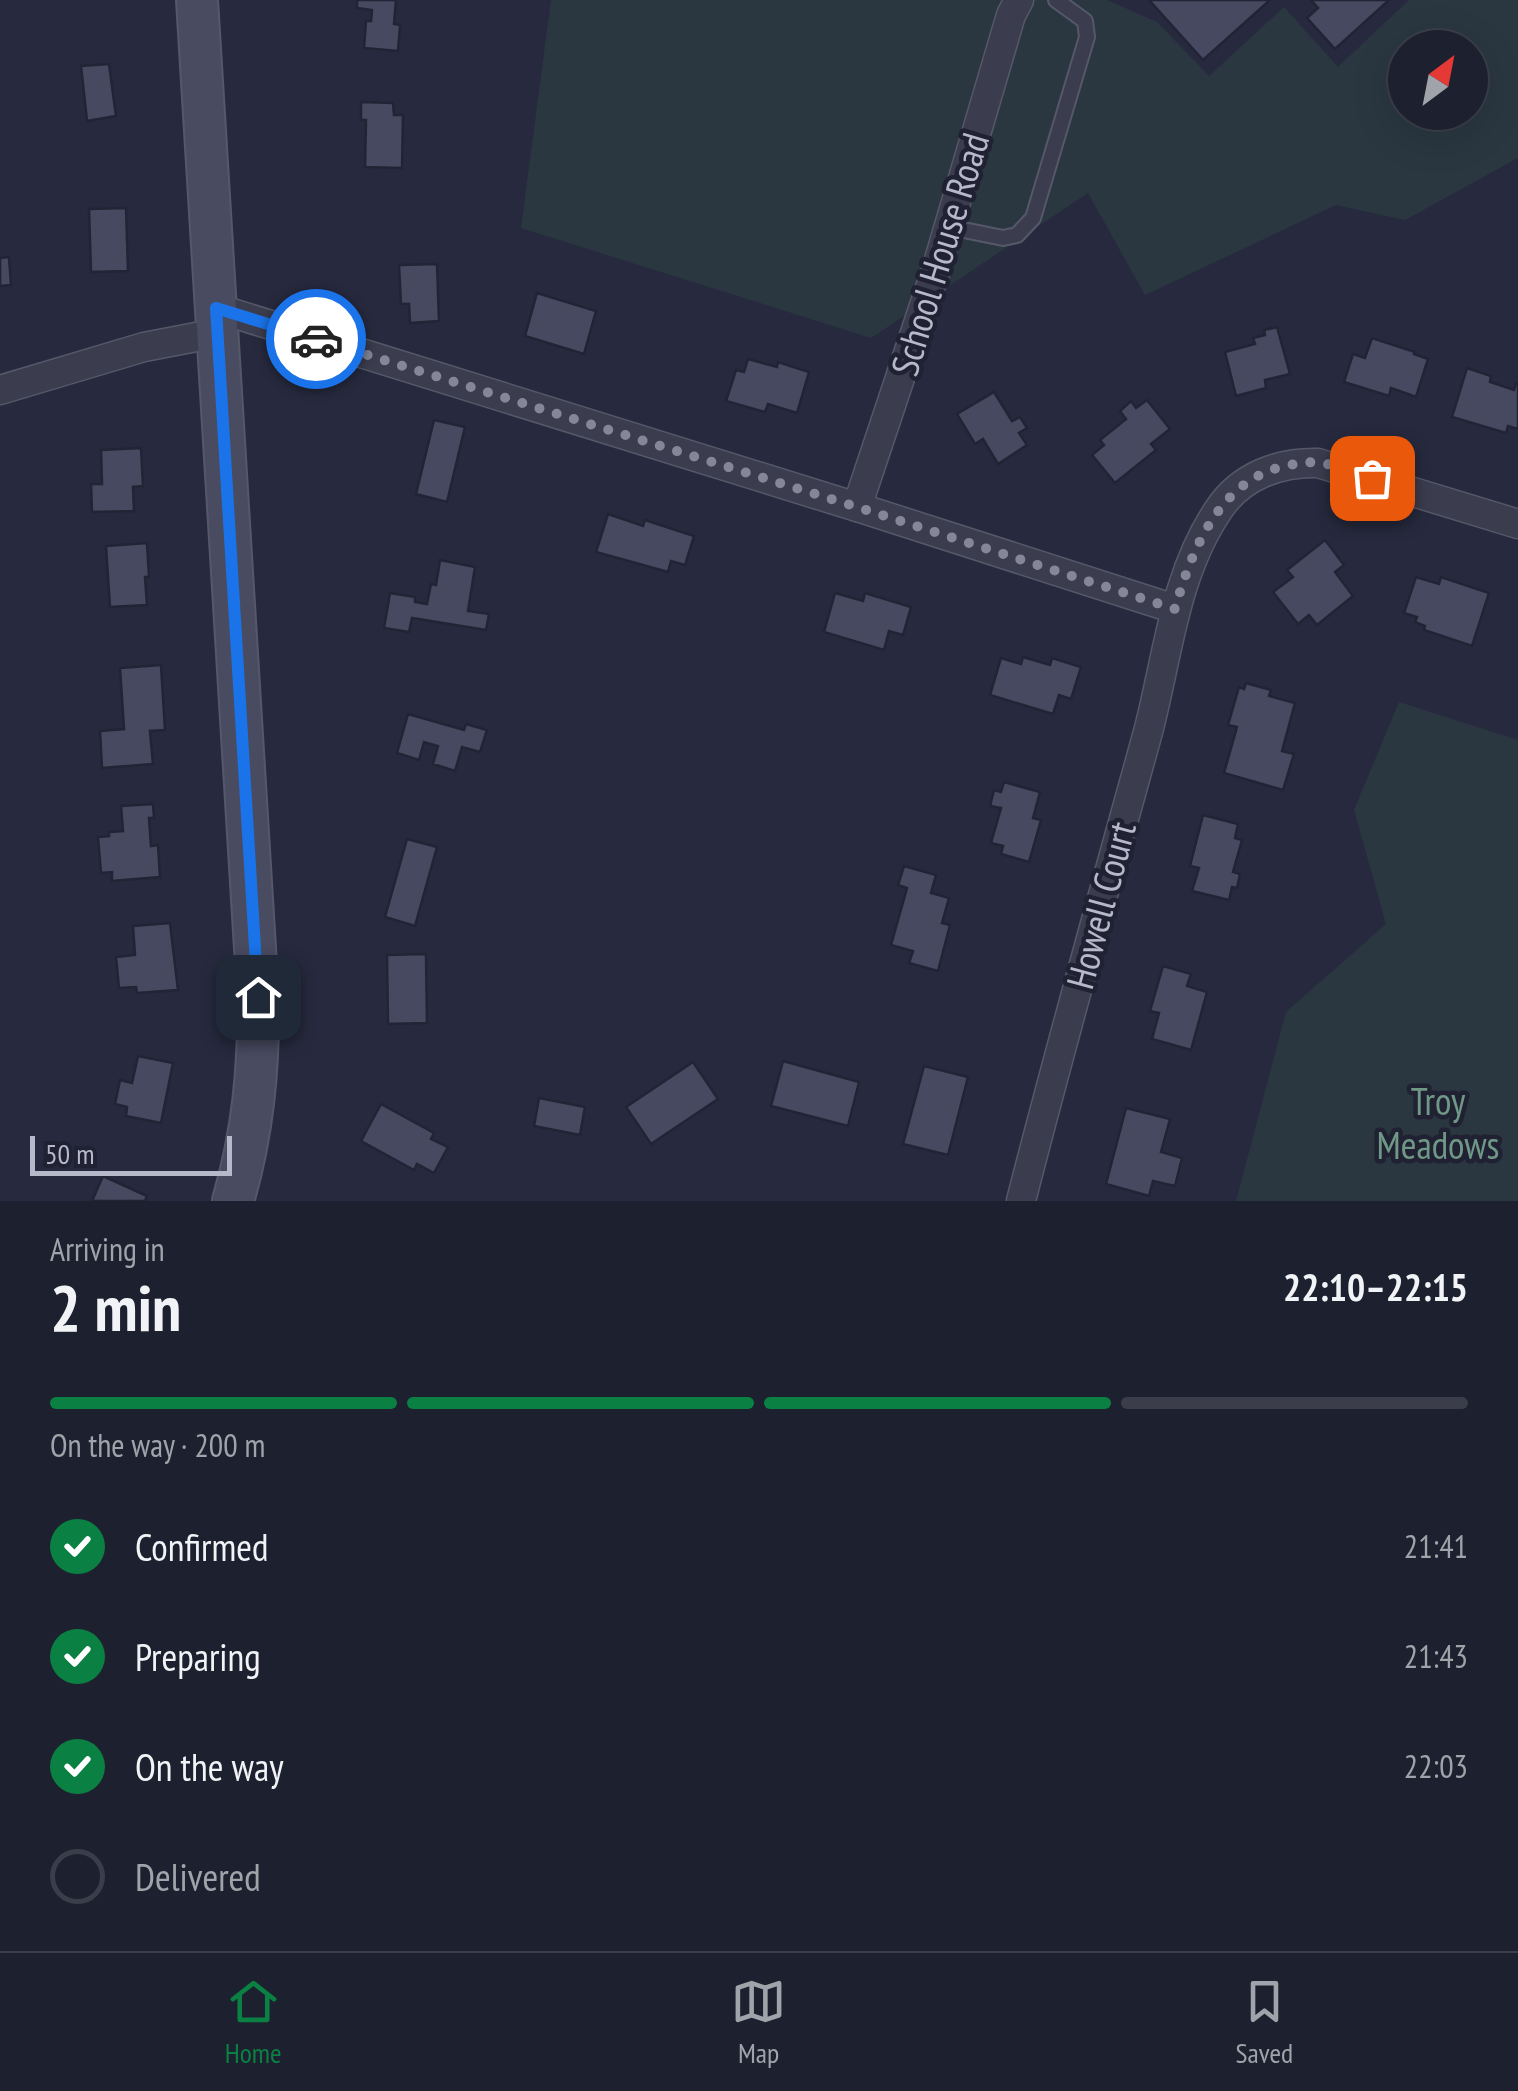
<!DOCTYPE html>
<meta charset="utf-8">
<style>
body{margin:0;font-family:"PT Sans Narrow",sans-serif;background:#2a2d3a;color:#f1f3f6;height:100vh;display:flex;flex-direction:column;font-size:38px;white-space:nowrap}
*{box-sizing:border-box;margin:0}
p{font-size:32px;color:#a0a3aa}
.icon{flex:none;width:55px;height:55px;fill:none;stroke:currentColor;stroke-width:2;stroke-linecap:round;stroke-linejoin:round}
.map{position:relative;height:1201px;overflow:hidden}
.drawer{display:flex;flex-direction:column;background:#1d202e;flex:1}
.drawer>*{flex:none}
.needle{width:65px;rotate:32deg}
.fabs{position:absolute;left:1388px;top:30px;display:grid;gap:20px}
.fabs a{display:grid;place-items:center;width:100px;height:100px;border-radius:50%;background:#1d202e;box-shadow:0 10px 40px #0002,0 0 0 2px #3b3e4a;font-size:50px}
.scale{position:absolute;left:30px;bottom:25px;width:202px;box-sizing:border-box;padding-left:10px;border:5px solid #b7b8c9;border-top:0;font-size:28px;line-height:35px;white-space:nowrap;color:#b7b8c9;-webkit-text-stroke:8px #202233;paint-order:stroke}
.pin{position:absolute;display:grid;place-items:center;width:85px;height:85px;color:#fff;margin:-42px;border-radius:20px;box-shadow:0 5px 15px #0006}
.courier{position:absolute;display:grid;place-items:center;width:100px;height:100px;margin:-50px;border:8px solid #1a73e8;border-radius:50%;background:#fff;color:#222;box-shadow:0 2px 12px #0007}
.summary em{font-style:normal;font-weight:600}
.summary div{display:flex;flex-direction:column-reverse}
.summary{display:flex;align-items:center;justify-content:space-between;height:170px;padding:0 50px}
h1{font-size:65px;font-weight:600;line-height:75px}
.bar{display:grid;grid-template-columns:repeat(4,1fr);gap:15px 10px;align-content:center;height:120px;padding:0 50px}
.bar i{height:12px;border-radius:8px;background:#3b3e4a}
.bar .selected{background:#0b8043}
.bar p{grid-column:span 4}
ol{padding:0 50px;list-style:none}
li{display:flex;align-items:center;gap:30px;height:110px}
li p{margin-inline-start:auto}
li .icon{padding:10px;border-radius:50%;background:#0b8043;color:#fff;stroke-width:4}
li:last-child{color:#a0a3aa}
li i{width:55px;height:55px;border:5px solid #3b3e4a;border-radius:50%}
.tab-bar{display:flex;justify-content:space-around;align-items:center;height:140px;border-top:2px solid #3b3e4a;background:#1d202e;font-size:28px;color:#a0a3aa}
.tab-bar a{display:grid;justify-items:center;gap:5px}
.tab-bar .selected{color:#0b8043}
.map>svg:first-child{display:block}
.green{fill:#2a3740;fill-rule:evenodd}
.building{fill:#46495f;stroke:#222435;stroke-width:2.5}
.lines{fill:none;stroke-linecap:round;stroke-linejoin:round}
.lane-casing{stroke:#565869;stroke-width:18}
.street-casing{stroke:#565869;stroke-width:31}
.secondary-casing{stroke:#565869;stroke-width:44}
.lane{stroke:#3b3d4e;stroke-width:14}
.street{stroke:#3b3d4e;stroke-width:28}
.secondary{stroke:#494b61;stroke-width:40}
.done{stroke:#858698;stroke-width:10;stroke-dasharray:0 18}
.route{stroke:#1a73e8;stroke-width:12}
.labels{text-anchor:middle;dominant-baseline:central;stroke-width:9;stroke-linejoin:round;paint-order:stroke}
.street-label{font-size:38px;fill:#b7b8c9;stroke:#202233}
.park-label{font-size:38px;fill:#709886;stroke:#202233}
</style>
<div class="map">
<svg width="1518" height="1201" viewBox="0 0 1518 1201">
<rect width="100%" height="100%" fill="#272a3e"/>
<!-- green -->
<g class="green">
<path d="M 551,0 L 1107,0 L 1157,22 L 1209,76 L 1284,7 L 1338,67 L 1409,0 L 1518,0 L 1518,158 L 1405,220 L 1336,205 L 1145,295 L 1088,193 L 871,338 L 521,228 ZM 1405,48 L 1470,48 L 1470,112 L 1405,112 Z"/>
<path d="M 1399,702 L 1518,740 L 1518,1201 L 1236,1201 L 1286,1012 L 1386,924 L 1354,810 Z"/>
</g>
<!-- building -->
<g class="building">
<path d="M 357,0 L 396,0 L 394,24 L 400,25 L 398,51 L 364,48 L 366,21 L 371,21 L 372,10 L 357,8 Z"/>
<path d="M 1149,0 L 1270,0 L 1203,60 Z"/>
<path d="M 1311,0 L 1389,0 L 1335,49 L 1307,18 L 1318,8 Z"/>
<path d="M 109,64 L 116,116 L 87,121 L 81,66 Z"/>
<path d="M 361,102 L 393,103 L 394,115 L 403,115 L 402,168 L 365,167 L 366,120 L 361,120 Z"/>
<path d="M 126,208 L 128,271 L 91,272 L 89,209 Z"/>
<path d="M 9,257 L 11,285 L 0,286 L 0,258 Z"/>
<path d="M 437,264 L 439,321 L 410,323 L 409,304 L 401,304 L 399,265 Z"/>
<path d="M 537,293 L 596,311 L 584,354 L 525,336 Z"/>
<path d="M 1277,327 L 1290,374 L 1265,380 L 1266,388 L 1236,396 L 1225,352 L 1255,344 L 1253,338 L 1265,335 L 1264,330 Z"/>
<path d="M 1372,338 L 1415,352 L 1414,354 L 1428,359 L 1416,397 L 1391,388 L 1389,396 L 1344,382 L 1353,354 L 1365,358 Z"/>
<path d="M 748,359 L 777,367 L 778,362 L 809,372 L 797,413 L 768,404 L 765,412 L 726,401 L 736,370 L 744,372 Z"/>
<path d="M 1467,368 L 1491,376 L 1490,382 L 1514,390 L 1516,383 L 1518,384 L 1518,429 L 1508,426 L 1506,433 L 1452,417 Z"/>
<path d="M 994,392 L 1012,421 L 1020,417 L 1027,428 L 1019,433 L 1027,445 L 998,464 L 983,439 L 975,444 L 957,414 Z"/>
<path d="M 1147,400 L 1170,429 L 1151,444 L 1156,450 L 1115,483 L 1092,455 L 1104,445 L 1100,440 L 1126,419 L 1120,411 L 1131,401 L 1136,408 Z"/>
<path d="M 434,420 L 465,427 L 447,502 L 416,494 Z"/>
<path d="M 141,448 L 143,486 L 133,487 L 134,511 L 92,512 L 91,484 L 102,484 L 101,450 Z"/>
<path d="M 608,514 L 643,526 L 645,520 L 694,536 L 685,565 L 671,561 L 668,572 L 596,552 Z"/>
<path d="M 1325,540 L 1344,565 L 1335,572 L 1353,596 L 1317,625 L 1309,615 L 1298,624 L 1273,592 L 1293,577 L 1287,570 Z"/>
<path d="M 147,543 L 149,577 L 145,577 L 147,605 L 110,607 L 106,546 Z"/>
<path d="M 440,560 L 475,567 L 468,611 L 489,614 L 486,630 L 412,618 L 409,632 L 384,628 L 390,593 L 415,597 L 415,602 L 427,604 L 431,584 L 436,585 Z"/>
<path d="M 1416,577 L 1439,584 L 1441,577 L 1489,593 L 1472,646 L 1424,630 L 1425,626 L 1415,622 L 1417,617 L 1404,613 Z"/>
<path d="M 835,593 L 863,601 L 865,593 L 911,607 L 903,635 L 889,631 L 884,650 L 824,632 Z"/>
<path d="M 1023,657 L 1050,665 L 1052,658 L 1081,667 L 1071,699 L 1059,695 L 1053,714 L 990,695 L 1001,658 L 1021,664 Z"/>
<path d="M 161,665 L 165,730 L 150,731 L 153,764 L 102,768 L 100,731 L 124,729 L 120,668 Z"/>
<path d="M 1246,683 L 1271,690 L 1269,696 L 1295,703 L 1282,751 L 1294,754 L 1283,790 L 1224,773 L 1237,727 L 1228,725 L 1239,687 L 1244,689 Z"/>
<path d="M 408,714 L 464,730 L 466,724 L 487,730 L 480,752 L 462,747 L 455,771 L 433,764 L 438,746 L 424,742 L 419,760 L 397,753 Z"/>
<path d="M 1004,782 L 1040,792 L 1033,818 L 1041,820 L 1029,862 L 1001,854 L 1003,846 L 991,843 L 1001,808 L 990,806 L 994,790 L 1001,792 Z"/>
<path d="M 153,804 L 154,818 L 149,818 L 151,846 L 158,845 L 160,877 L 112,881 L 112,872 L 101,873 L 98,837 L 109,836 L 109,832 L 123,831 L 121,806 Z"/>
<path d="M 1203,815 L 1238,824 L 1235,838 L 1242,840 L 1233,872 L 1240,874 L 1237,888 L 1232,887 L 1229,900 L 1192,891 L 1199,868 L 1190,866 Z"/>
<path d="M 407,839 L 437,847 L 415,926 L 385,917 Z"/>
<path d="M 904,866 L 936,875 L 931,893 L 949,898 L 942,923 L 950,925 L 938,971 L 909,963 L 913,951 L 891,945 L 907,888 L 898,885 Z"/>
<path d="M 170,923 L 178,990 L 137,993 L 136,987 L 119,988 L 116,957 L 135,955 L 133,926 Z"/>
<path d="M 426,954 L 427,1023 L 388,1024 L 387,955 Z"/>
<path d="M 1163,966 L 1191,974 L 1187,986 L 1207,992 L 1191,1050 L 1152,1039 L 1159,1013 L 1150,1011 Z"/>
<path d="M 138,1056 L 173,1063 L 161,1123 L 126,1116 L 127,1107 L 115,1104 L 120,1080 L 132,1083 Z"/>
<path d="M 783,1061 L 859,1082 L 848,1126 L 771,1106 Z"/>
<path d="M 693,1062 L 718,1099 L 651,1144 L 626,1107 Z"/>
<path d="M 924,1066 L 968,1077 L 948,1155 L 903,1144 Z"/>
<path d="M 539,1098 L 585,1107 L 580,1135 L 534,1126 Z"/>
<path d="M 381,1104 L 434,1133 L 431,1139 L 448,1147 L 434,1173 L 417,1164 L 414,1170 L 361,1141 Z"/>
<path d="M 1126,1108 L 1170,1119 L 1161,1152 L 1182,1158 L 1175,1186 L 1153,1181 L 1149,1196 L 1106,1184 Z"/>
<path d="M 103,1176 L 147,1196 L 145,1201 L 92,1201 Z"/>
</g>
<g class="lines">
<defs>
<path id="lane" d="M 949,227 L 1003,238 L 1017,235 L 1033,218 L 1087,37 L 1085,21 L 1056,0"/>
<g id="street">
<path d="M 216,308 L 857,507 L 1175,609"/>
<path d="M 0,390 L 144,347 L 217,333"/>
<path d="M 857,507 L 936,270 L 1011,15 L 1019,0"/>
<path d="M 1021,1201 C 1061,1044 1105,888 1148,732 C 1168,656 1174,575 1219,509 C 1241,476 1279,462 1318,463 L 1518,524"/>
</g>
<path id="secondary" d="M 197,0 L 258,997 C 259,1068 253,1133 233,1201"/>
</defs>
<!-- lane casing -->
<use href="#lane" class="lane-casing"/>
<!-- street casing -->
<use href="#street" class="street-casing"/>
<!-- secondary casing -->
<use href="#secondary" class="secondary-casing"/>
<!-- lane -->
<use href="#lane" class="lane"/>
<!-- street -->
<use href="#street" class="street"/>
<!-- secondary -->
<use href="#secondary" class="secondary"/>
</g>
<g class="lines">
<!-- done -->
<path class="done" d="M 316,339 L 857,507 L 1175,609 C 1191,552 1218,483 1281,467 C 1294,464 1306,461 1320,463 C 1337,465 1355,473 1372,478"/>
<!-- route -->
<path class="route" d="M 258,997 L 216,308 L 316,339"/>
</g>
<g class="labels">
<!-- street labels -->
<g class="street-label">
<text transform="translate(939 254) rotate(-73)">School House Road</text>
<text transform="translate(1100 905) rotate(-75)">Howell Court</text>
</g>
<!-- park labels -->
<g class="park-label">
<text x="1438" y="1100">Troy<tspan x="1438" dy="44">Meadows</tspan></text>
</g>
</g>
</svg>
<div class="fabs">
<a><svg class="needle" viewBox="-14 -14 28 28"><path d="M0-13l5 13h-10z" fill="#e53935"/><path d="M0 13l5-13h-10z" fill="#a0a3aa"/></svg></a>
</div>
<div class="scale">50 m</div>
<div class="pin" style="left:1372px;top:478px;background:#ea580c"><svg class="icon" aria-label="bag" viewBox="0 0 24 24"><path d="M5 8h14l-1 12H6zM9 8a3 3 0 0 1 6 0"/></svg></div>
<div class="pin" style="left:258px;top:997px;background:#1f2937"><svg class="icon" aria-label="home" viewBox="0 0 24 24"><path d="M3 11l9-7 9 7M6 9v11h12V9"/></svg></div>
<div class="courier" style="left:316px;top:339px"><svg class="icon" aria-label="car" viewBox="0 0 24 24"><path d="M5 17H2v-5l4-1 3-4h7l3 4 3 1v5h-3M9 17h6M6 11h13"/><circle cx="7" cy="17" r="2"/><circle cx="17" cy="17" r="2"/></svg></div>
</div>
<section class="drawer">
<div class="summary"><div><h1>2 min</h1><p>Arriving in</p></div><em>22:10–22:15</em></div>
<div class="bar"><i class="selected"></i><i class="selected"></i><i class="selected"></i><i></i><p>On the way · 200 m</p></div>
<ol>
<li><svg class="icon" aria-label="check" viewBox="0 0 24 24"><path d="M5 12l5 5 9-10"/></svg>Confirmed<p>21:41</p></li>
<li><svg class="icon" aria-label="check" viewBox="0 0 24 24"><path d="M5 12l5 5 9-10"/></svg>Preparing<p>21:43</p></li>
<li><svg class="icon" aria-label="check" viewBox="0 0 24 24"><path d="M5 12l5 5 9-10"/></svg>On the way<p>22:03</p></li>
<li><i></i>Delivered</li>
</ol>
</section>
<nav class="tab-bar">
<a class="selected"><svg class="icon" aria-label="home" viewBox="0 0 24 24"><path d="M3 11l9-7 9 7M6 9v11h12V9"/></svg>Home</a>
<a><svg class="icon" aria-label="map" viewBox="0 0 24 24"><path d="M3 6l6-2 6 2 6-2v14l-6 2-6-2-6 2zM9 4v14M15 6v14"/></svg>Map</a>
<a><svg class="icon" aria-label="saved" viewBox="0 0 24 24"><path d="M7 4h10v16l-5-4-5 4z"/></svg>Saved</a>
</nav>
